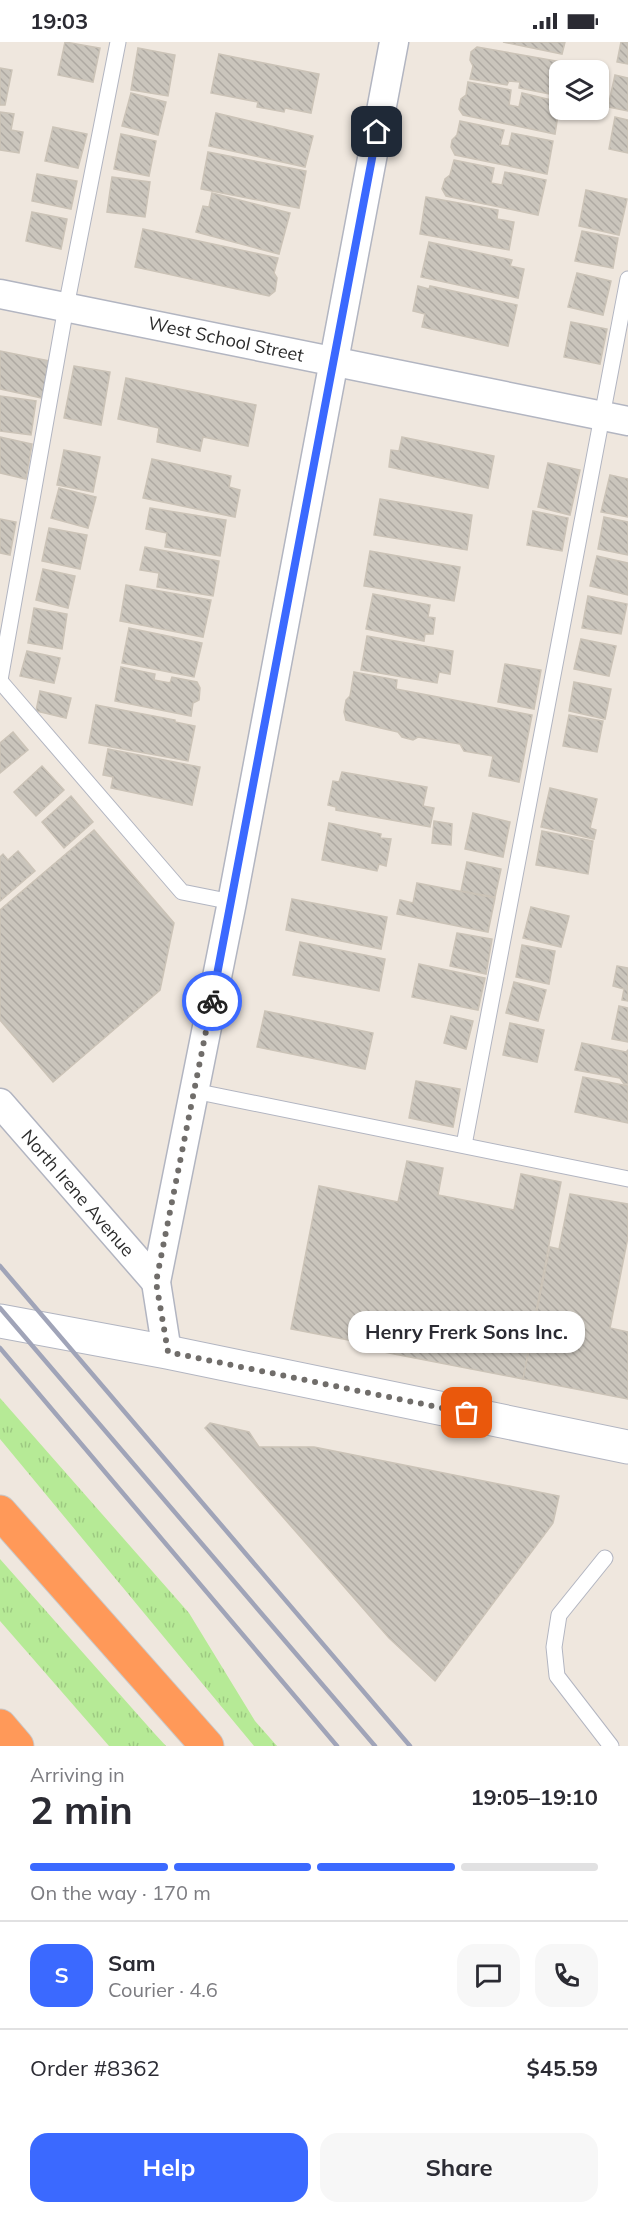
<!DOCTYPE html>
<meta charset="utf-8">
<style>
body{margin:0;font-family:Mulish,sans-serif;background:#f7f7f7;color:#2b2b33;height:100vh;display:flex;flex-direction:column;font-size:22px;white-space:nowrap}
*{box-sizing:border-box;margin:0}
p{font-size:20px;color:#7c7c81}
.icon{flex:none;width:33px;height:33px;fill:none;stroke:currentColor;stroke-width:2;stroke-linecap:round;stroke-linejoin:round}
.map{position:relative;height:1704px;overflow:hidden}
.drawer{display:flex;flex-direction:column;background:#fff;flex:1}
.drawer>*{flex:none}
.controls{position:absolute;left:549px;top:18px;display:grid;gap:12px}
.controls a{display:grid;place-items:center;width:60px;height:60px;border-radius:12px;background:#fff;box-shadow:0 2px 4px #0004;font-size:30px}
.pin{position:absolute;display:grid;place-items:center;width:51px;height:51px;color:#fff;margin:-26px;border-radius:12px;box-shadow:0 3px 9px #0006}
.courier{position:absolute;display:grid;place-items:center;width:60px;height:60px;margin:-30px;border:4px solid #3b69ff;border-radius:50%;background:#fff;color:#222;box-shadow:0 2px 8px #0007}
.bubble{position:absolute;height:42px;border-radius:18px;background:#fff;box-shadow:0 2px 4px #0004;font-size:20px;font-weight:700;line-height:42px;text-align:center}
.head em{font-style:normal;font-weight:700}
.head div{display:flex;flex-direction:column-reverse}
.head{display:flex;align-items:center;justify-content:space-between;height:102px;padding:0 30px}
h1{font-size:39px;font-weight:700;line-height:45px}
.bar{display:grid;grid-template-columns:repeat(4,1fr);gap:9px 6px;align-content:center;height:72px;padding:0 30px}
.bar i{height:8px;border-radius:4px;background:#e1e1e2}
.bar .active{background:#3b69ff}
.bar p{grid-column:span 4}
.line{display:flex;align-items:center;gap:15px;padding:0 30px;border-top:2px solid #e1e1e2}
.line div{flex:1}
.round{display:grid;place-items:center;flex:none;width:63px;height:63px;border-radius:18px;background:#f7f7f7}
.cta{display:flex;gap:12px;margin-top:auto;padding:12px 30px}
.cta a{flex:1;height:69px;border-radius:18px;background:#3b69ff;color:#fff;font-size:24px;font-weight:700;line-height:69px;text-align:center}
.cta a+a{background:#f7f7f7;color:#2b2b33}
.status{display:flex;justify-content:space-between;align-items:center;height:42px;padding:0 30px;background:#fff;direction:ltr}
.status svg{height:16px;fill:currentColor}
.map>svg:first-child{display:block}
.grass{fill:url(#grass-tufts)}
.building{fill:url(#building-back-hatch);stroke:#cbc3b7;stroke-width:1.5}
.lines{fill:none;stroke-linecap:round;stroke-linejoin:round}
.lane-casing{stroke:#b2b5c1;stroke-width:17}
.street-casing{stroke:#b2b5c1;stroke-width:31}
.secondary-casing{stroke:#b2b5c1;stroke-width:35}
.highway-casing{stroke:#c8c8c8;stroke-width:35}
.lane{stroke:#fff;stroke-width:15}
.street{stroke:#fff;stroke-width:28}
.secondary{stroke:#fff;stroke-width:33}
.highway{stroke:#ff9959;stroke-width:33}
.rail{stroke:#a0a4b8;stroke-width:4.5}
.done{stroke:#706d6a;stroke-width:6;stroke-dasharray:0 10.8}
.route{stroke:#3b69ff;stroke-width:8}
.labels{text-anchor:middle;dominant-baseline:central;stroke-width:4.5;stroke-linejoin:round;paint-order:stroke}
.street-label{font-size:18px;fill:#2c2c2c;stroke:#fff}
</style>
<div class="status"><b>19:03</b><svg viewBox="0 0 49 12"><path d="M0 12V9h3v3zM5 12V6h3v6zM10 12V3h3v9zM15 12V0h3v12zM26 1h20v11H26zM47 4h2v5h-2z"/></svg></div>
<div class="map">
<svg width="628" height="1704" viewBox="0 0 628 1704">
<defs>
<pattern id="grass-tufts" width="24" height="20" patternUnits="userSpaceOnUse" patternTransform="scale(1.5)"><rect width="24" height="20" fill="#b6ea96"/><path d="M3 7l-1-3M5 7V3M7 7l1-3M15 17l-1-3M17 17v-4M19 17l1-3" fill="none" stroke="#9dc981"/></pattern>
<pattern id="building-back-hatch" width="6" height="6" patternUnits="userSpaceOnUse" patternTransform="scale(1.5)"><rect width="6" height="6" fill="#cac5bc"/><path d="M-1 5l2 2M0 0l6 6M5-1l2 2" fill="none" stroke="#aea9a2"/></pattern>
</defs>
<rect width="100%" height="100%" fill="#efe7de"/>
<!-- grass -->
<g class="grass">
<path d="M 0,1356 L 189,1571 L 255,1679 L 277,1704 L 254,1704 L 0,1397 Z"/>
<path d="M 0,1517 L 154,1691 L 166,1704 L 109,1704 L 0,1579 Z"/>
</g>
<!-- building -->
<g class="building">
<path d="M 65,0 L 100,6 L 93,40 L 58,33 Z"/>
<path d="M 503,0 L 565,0 L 562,12 Z"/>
<path d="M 621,0 L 628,0 L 628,22 L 617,20 Z"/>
<path d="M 477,5 L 568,21 L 567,28 L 560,28 L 560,54 L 519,46 L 520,40 L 509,39 L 507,43 L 470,37 L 473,24 L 470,18 L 471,10 Z"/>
<path d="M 138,6 L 175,13 L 168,54 L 131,48 Z"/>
<path d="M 219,12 L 319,32 L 311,71 L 285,66 L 284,70 L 257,65 L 258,60 L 211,51 Z"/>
<path d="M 0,26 L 12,28 L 5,63 L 0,63 Z"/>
<path d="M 615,33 L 628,36 L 628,69 L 608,65 Z"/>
<path d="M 468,40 L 511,48 L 509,63 L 519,65 L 522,51 L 560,60 L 555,92 L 463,73 L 459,67 L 461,57 L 466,53 Z"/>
<path d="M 131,51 L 166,60 L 158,93 L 122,84 Z"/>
<path d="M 0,70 L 14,72 L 11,88 L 23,90 L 19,111 L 0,108 Z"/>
<path d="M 216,71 L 313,94 L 305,125 L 209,104 Z"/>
<path d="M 615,75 L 628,78 L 628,111 L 609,107 Z"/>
<path d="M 460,79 L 504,88 L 500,103 L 509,104 L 512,91 L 553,99 L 547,132 L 455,113 L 451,105 L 452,98 L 457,93 Z"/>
<path d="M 53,85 L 87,92 L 78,126 L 45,119 Z"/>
<path d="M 121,92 L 156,99 L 149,134 L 114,127 Z"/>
<path d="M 208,110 L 306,129 L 299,166 L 201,147 Z"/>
<path d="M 454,118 L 494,126 L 491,141 L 502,143 L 505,130 L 546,138 L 538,173 L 446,154 L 442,147 L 445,137 L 450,133 Z"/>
<path d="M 37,132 L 77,139 L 71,167 L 32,159 Z"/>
<path d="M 112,135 L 150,140 L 145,175 L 107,170 Z"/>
<path d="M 586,148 L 627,157 L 619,193 L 579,184 Z"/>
<path d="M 212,151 L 290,171 L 279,212 L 196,190 L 203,164 L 209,165 Z"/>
<path d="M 426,155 L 498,168 L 497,177 L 514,180 L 509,208 L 420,192 Z"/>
<path d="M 32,170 L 67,177 L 61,207 L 26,199 Z"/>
<path d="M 143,187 L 278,216 L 274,231 L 277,236 L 275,249 L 269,254 L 135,225 Z"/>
<path d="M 582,189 L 618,196 L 613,226 L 575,219 Z"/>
<path d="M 429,200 L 512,218 L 510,224 L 524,227 L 518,256 L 421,235 Z"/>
<path d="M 577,231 L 611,239 L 603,273 L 568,265 Z"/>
<path d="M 418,244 L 429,247 L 430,244 L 517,263 L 508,304 L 422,285 L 425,272 L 413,269 Z"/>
<path d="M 571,280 L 607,287 L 600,322 L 564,315 Z"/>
<path d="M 0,309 L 50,319 L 42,356 L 0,347 Z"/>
<path d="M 74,324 L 110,330 L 101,383 L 64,376 Z"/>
<path d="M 126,336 L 256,363 L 248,404 L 203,395 L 200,409 L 157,400 L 159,386 L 118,377 Z"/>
<path d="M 0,354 L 36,359 L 31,393 L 0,389 Z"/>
<path d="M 0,395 L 32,402 L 26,437 L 0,431 Z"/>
<path d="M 402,395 L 494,414 L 488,446 L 389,425 L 391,408 L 399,409 Z"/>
<path d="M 64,408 L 100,415 L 93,450 L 57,443 Z"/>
<path d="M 152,417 L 231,434 L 229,445 L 240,448 L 235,475 L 143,456 Z"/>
<path d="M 548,421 L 580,428 L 570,473 L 538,465 Z"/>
<path d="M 610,433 L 628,437 L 628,475 L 601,470 Z"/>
<path d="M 59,446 L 96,455 L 88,486 L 51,476 Z"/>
<path d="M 380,457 L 472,473 L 467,508 L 374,493 Z"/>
<path d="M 150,466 L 226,478 L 220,514 L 165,505 L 167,491 L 146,487 Z"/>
<path d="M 533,469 L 568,476 L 562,509 L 527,503 Z"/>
<path d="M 604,475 L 628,480 L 628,513 L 598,507 Z"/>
<path d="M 0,477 L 16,480 L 10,513 L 0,511 Z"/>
<path d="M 49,486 L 87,493 L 80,527 L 42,519 Z"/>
<path d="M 145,505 L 219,519 L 213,554 L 157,545 L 159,531 L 140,528 Z"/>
<path d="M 370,509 L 460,525 L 454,559 L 364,544 Z"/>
<path d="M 597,514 L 628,521 L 628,553 L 590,544 Z"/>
<path d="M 43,527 L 75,534 L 68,566 L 36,558 Z"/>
<path d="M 126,543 L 211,558 L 203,595 L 120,579 Z"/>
<path d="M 373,552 L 430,563 L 428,575 L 435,576 L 433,592 L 425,592 L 424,599 L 366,587 Z"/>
<path d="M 588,554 L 627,562 L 621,592 L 582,586 Z"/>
<path d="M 34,566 L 67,572 L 62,607 L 28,601 Z"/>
<path d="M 129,586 L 202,601 L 194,635 L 122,621 Z"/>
<path d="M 367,594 L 453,609 L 450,632 L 439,630 L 437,641 L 361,628 Z"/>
<path d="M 581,597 L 616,604 L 609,634 L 574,627 Z"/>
<path d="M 27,609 L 60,616 L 54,641 L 20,634 Z"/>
<path d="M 505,622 L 541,628 L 534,667 L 498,660 Z"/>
<path d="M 121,625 L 155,632 L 154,638 L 170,641 L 172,635 L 197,640 L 200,646 L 199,658 L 193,661 L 191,674 L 115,659 Z"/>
<path d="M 354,630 L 397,638 L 396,647 L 532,673 L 519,740 L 489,734 L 493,714 L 464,709 L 460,702 L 418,695 L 413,698 L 402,695 L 398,690 L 346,678 L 344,670 L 346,658 L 350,654 Z"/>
<path d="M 574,640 L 611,647 L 605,677 L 569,669 Z"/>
<path d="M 40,649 L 71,656 L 66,676 L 36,669 Z"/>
<path d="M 96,663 L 175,678 L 175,680 L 195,684 L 188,719 L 89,701 Z"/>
<path d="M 569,673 L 603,679 L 597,710 L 563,704 Z"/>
<path d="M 13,690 L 28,708 L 0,731 L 0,701 Z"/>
<path d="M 108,707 L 200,725 L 192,763 L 111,746 L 113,735 L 103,733 Z"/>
<path d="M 42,724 L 64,748 L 36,774 L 14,750 Z"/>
<path d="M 342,730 L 427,745 L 423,764 L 434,766 L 430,785 L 336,768 L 336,765 L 328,763 L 333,739 L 339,740 Z"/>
<path d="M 550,746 L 597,757 L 590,786 L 596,788 L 594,797 L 541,785 Z"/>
<path d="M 71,754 L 93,780 L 64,806 L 42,780 Z"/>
<path d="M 473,771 L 510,780 L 503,815 L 465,807 Z"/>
<path d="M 434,779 L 452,782 L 451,803 L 432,801 Z"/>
<path d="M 329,781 L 381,792 L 380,796 L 391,797 L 386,824 L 379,822 L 377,829 L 322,818 Z"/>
<path d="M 94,788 L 174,881 L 160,948 L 53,1040 L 0,978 L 0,868 Z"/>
<path d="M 542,789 L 593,799 L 588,832 L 536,823 Z"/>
<path d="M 18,809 L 35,829 L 0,859 L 0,815 L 3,812 L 8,818 Z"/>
<path d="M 467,820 L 501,827 L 495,855 L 461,849 Z"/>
<path d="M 417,841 L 495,856 L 488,890 L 397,872 L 400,858 L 413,861 Z"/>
<path d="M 292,857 L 387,875 L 381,907 L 286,888 Z"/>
<path d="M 531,865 L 569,874 L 561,905 L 523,896 Z"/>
<path d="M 457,891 L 492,897 L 486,932 L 450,924 Z"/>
<path d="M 300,900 L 385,917 L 379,949 L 293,933 Z"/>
<path d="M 522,903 L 555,909 L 549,942 L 516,935 Z"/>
<path d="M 419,922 L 485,936 L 478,968 L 412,955 Z"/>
<path d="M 617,924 L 628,926 L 628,959 L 622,958 L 624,947 L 613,944 Z"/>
<path d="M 514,940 L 546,948 L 538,979 L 506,971 Z"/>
<path d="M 619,964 L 628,966 L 628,1000 L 612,997 Z"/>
<path d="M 265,969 L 373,991 L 365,1027 L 257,1005 Z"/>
<path d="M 451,974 L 473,979 L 466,1007 L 444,1001 Z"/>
<path d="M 510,981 L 544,988 L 537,1020 L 503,1013 Z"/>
<path d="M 582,1001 L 626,1010 L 628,1008 L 628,1042 L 624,1042 L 620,1036 L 575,1028 Z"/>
<path d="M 583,1035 L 628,1044 L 628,1081 L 575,1070 Z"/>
<path d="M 416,1039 L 460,1047 L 453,1085 L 409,1076 Z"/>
<path d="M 407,1119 L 443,1126 L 438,1153 L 514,1168 L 521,1132 L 561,1140 L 523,1337 L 373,1308 L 374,1303 L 291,1287 L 319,1144 L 398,1160 Z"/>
<path d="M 570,1152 L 628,1162 L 628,1195 L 610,1286 L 628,1290 L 628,1357 L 523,1337 L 550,1205 L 559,1207 Z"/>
<path d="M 210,1381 L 249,1390 L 259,1405 L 314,1405 L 559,1454 L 553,1481 L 435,1639 L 389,1596 L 205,1386 Z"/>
</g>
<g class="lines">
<defs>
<g id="lane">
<path d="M 0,638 L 66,265 L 118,0"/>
<path d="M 0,639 L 182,850 L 232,860"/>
<path d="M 194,1049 L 628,1137"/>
<path d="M 464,1103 L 628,237"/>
<path d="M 605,1516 L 559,1573 L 554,1605 L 557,1634 L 611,1704"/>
</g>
<g id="street">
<path d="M 0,252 L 628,379"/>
<path d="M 0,1061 L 156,1240"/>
<path d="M 167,1310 L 156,1240 L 232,860 L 394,0"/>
</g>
<path id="secondary" d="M 0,1279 L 167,1310 L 628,1405"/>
<g id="highway">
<path d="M 0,1470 L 207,1704"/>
<path d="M 0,1684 L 17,1704"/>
</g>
</defs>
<!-- lane casing -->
<use href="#lane" class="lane-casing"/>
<!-- street casing -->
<use href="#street" class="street-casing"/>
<!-- secondary casing -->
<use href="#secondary" class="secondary-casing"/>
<!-- highway casing -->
<use href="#highway" class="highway-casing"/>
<!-- lane -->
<use href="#lane" class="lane"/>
<!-- street -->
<use href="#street" class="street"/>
<!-- secondary -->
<use href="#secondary" class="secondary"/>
<!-- highway -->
<use href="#highway" class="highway"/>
<!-- rail -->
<g class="rail">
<path d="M 0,1224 L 410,1704"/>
<path d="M 0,1266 L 375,1704"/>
<path d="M 0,1306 L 337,1704"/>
</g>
</g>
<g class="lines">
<!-- done -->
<path class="done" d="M 212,959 L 156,1240 L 168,1310 L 467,1371"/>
<!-- route -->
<path class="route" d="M 212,959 L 377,90"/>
</g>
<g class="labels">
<!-- street labels -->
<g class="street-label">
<text transform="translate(226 297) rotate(12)">West School Street</text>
<text transform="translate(78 1151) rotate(49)">North Irene Avenue</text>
</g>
</g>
</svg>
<div class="controls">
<a><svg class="icon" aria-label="layers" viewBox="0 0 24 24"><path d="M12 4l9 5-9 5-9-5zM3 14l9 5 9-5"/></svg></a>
</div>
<div class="pin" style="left:467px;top:1371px;background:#ea580c"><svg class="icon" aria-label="bag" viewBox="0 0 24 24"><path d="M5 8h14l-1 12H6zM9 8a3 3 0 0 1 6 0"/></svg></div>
<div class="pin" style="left:377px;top:90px;background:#1f2937"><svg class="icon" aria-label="home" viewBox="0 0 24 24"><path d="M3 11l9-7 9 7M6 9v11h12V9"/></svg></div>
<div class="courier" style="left:212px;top:959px"><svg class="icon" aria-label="bike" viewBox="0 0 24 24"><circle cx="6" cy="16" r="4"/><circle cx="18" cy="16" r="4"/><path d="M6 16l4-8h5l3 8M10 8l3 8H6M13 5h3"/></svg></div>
<div class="bubble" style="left:348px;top:1269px;width:237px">Henry Frerk Sons Inc.</div>
</div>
<section class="drawer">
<div class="head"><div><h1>2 min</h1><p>Arriving in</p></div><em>19:05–19:10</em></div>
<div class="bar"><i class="active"></i><i class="active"></i><i class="active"></i><i></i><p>On the way · 170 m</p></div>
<div class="line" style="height:108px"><b class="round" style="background:#3b69ff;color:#fff">S</b><div><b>Sam</b><p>Courier · 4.6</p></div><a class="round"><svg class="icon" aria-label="chat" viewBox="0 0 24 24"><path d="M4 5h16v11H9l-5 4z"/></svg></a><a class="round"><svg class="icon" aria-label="phone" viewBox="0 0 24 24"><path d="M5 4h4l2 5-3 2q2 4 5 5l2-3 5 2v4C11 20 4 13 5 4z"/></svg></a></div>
<div class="line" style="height:78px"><div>Order #8362</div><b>$45.59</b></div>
<div class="cta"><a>Help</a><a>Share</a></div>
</section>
